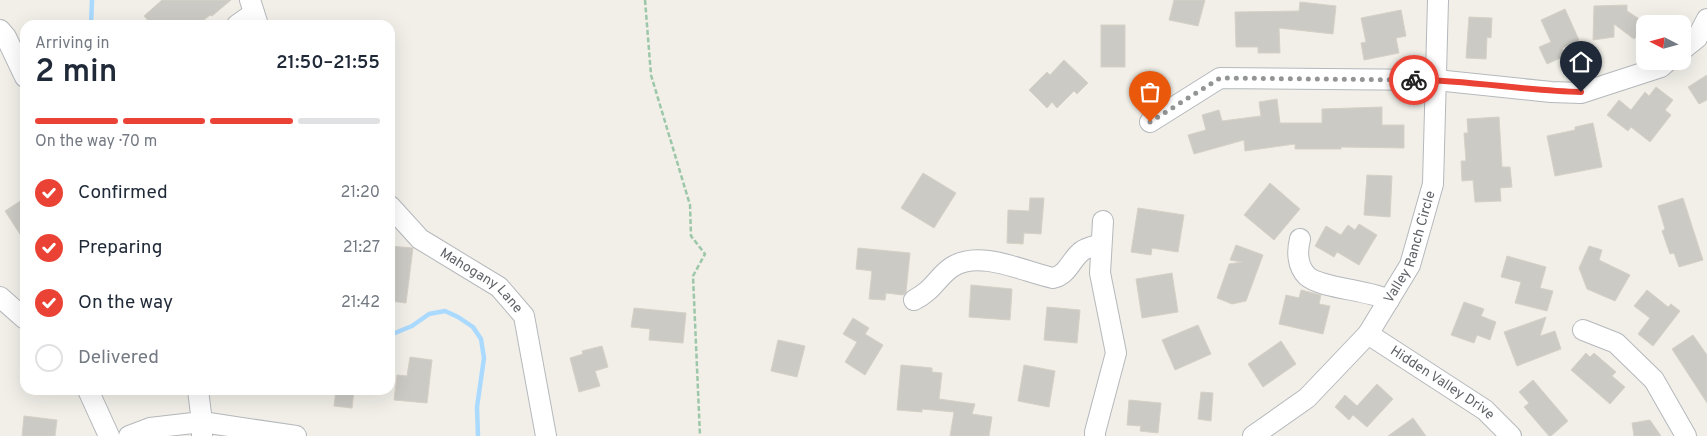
<!DOCTYPE html>
<meta charset="utf-8">
<style>
body{margin:0;font-family:Overpass,sans-serif;background:#f6f6f7;color:#1f2937;height:100vh;display:flex;flex-direction:column;font-size:19px;white-space:nowrap}
*{box-sizing:border-box;margin:0}
p{font-size:16px;color:#747a83}
.icon{flex:none;width:28px;height:28px;fill:none;stroke:currentColor;stroke-width:2;stroke-linecap:round;stroke-linejoin:round}
.map{position:relative;flex:1;overflow:hidden}
.side{position:absolute;left:20px;top:20px;width:375px;height:375px;display:flex;flex-direction:column;background:#fff;border-radius:15px;box-shadow:0 5px 20px #0002}
.side>*{flex:none}
.needle{width:32px;rotate:276deg}
.controls{position:absolute;left:1636px;top:15px;display:grid;gap:10px}
.controls a{display:grid;place-items:center;width:55px;height:55px;border-radius:10px;background:#fff;box-shadow:0 5px 20px #0002;font-size:25px}
.pin{position:absolute;display:grid;place-items:center;width:42px;height:42px;color:#fff;margin:-51px -21px;border-radius:50% 50% 50% 0;rotate:-45deg;box-shadow:0 0 5px #0007}
.pin .icon{rotate:45deg}
.courier{position:absolute;display:grid;place-items:center;width:50px;height:50px;margin:-25px;border:4px solid #ea4335;border-radius:50%;background:#fff;color:#222;box-shadow:0 1px 6px #0007}
.head em{font-style:normal;font-weight:600}
.head div{display:flex;flex-direction:column-reverse}
.head{display:flex;align-items:center;justify-content:space-between;height:85px;padding:0 15px}
h1{font-size:32px;font-weight:600;line-height:38px}
.bar{display:grid;grid-template-columns:repeat(4,1fr);gap:8px 5px;align-content:center;height:60px;padding:0 15px}
.bar i{height:6px;border-radius:4px;background:#e0e1e3}
.bar .on{background:#ea4335}
.bar p{grid-column:span 4}
ol{padding:0 15px;list-style:none}
li{display:flex;align-items:center;gap:15px;height:55px}
li p{margin-inline-start:auto}
li .icon{padding:5px;border-radius:50%;background:#ea4335;color:#fff;stroke-width:4}
li:last-child{color:#747a83}
li i{width:28px;height:28px;border:2px solid #e0e1e3;border-radius:50%}
.map>svg:first-child{display:block}
.lines{fill:none;stroke-linecap:round;stroke-linejoin:round}
.stream{stroke:#aadaff;stroke-width:4.5}
.building{fill:#cccac5;stroke:#d6d1c6}
.minor-casing{stroke:#b5b8bc;stroke-width:22}
.path{stroke:#9cc7a9;stroke-width:2.5;stroke-dasharray:5 2.5;stroke-linecap:butt}
.minor{stroke:#fff;stroke-width:20}
.done{stroke:#929495;stroke-width:5;stroke-dasharray:0 9}
.route{stroke:#ea4335;stroke-width:6}
.labels{text-anchor:middle;dominant-baseline:central;stroke-width:4;stroke-linejoin:round;paint-order:stroke}
.street-label{font-size:14px;fill:#5f6368;stroke:#fff}
</style>
<div class="map">
<svg width="1707" height="436" viewBox="0 0 1707 436">
<rect width="100%" height="100%" fill="#f1efe8"/>
<g class="lines">
<!-- stream -->
<g class="stream">
<path d="M 91,25 L 92,0"/>
<path d="M 390,335 L 412,326 L 429,314 L 445,311 L 458,317 L 473,327 L 481,339 L 484,358 L 477,407 L 478,436"/>
</g>
</g>
<!-- building -->
<g class="building">
<path d="M 162,0 L 231,0 L 212,16 L 210,15 L 198,25 L 152,25 L 144,16 Z"/>
<path d="M 1174,0 L 1205,0 L 1198,26 L 1169,20 Z"/>
<path d="M 1300,2 L 1336,6 L 1333,34 L 1279,28 L 1280,53 L 1258,53 L 1258,47 L 1236,47 L 1235,12 L 1299,11 Z"/>
<path d="M 1627,5 L 1627,11 L 1647,24 L 1634,39 L 1614,24 L 1614,37 L 1593,40 L 1594,6 Z"/>
<path d="M 1565,9 L 1579,40 L 1562,48 L 1565,56 L 1547,64 L 1539,47 L 1551,42 L 1541,20 Z"/>
<path d="M 1401,10 L 1406,36 L 1396,38 L 1399,53 L 1364,60 L 1361,43 L 1366,42 L 1361,18 Z"/>
<path d="M 1469,17 L 1492,18 L 1491,38 L 1487,37 L 1486,59 L 1466,58 Z"/>
<rect x="1101" y="25" width="24" height="42"/>
<path d="M 1064,60 L 1088,83 L 1077,94 L 1074,91 L 1057,108 L 1052,102 L 1047,108 L 1029,90 L 1047,72 L 1050,75 Z"/>
<path d="M 1707,75 L 1707,100 L 1699,104 L 1688,87 Z"/>
<path d="M 1656,87 L 1673,100 L 1665,110 L 1671,115 L 1650,142 L 1631,127 L 1628,131 L 1607,115 L 1619,100 L 1631,110 L 1645,92 L 1649,96 Z"/>
<path d="M 1277,99 L 1280,123 L 1322,123 L 1322,109 L 1382,107 L 1382,125 L 1404,125 L 1404,148 L 1341,147 L 1341,149 L 1295,149 L 1295,144 L 1245,151 L 1244,140 L 1194,154 L 1188,135 L 1206,130 L 1202,115 L 1219,110 L 1222,121 L 1261,116 L 1259,102 Z"/>
<path d="M 1499,117 L 1502,167 L 1510,167 L 1512,187 L 1500,188 L 1501,201 L 1475,202 L 1473,180 L 1462,181 L 1461,161 L 1466,161 L 1464,133 L 1468,133 L 1467,119 Z"/>
<path d="M 1593,123 L 1602,167 L 1555,176 L 1547,136 L 1575,130 L 1575,127 Z"/>
<path d="M 923,173 L 956,193 L 934,228 L 901,208 Z"/>
<path d="M 1367,175 L 1392,176 L 1390,217 L 1364,215 Z"/>
<path d="M 1270,183 L 1300,209 L 1274,240 L 1244,215 Z"/>
<path d="M 25,198 L 25,242 L 5,211 Z"/>
<path d="M 1030,198 L 1044,198 L 1041,234 L 1024,233 L 1023,244 L 1007,243 L 1008,210 L 1029,211 Z"/>
<path d="M 1683,198 L 1703,260 L 1679,267 L 1674,253 L 1670,254 L 1662,231 L 1665,229 L 1658,206 Z"/>
<path d="M 1138,208 L 1184,215 L 1178,252 L 1152,248 L 1151,255 L 1131,252 Z"/>
<path d="M 1359,224 L 1377,235 L 1359,265 L 1337,252 L 1334,257 L 1315,246 L 1326,226 L 1341,235 L 1348,225 L 1355,230 Z"/>
<path d="M 1236,245 L 1263,255 L 1246,301 L 1232,304 L 1217,298 L 1229,264 L 1242,262 L 1230,260 Z"/>
<path d="M 390,246 L 413,248 L 406,303 L 390,301 Z"/>
<path d="M 1589,246 L 1602,250 L 1599,260 L 1630,275 L 1615,301 L 1587,289 L 1579,268 Z"/>
<path d="M 858,248 L 910,253 L 906,292 L 903,295 L 886,293 L 885,300 L 869,299 L 872,271 L 856,269 Z"/>
<path d="M 1507,256 L 1546,267 L 1540,288 L 1553,291 L 1547,311 L 1515,303 L 1521,282 L 1501,277 Z"/>
<path d="M 1172,273 L 1178,312 L 1142,318 L 1136,279 Z"/>
<path d="M 971,285 L 1012,289 L 1010,320 L 969,317 Z"/>
<path d="M 1301,290 L 1321,295 L 1319,304 L 1330,306 L 1323,334 L 1279,324 L 1286,295 L 1299,298 Z"/>
<path d="M 1647,290 L 1668,307 L 1671,304 L 1680,311 L 1653,346 L 1638,334 L 1650,318 L 1634,306 Z"/>
<path d="M 1464,302 L 1484,309 L 1481,316 L 1496,322 L 1490,340 L 1477,335 L 1474,343 L 1451,335 Z"/>
<path d="M 1047,307 L 1080,310 L 1077,343 L 1044,340 Z"/>
<path d="M 634,308 L 686,313 L 683,343 L 649,340 L 650,329 L 631,327 Z"/>
<path d="M 1546,317 L 1540,336 L 1555,331 L 1561,349 L 1517,366 L 1504,332 Z"/>
<path d="M 853,318 L 869,328 L 865,334 L 883,345 L 865,375 L 845,362 L 857,342 L 843,334 Z"/>
<path d="M 1198,325 L 1211,354 L 1175,370 L 1162,340 Z"/>
<path d="M 1693,335 L 1707,355 L 1707,403 L 1672,349 Z"/>
<path d="M 778,340 L 805,346 L 797,377 L 771,371 Z"/>
<path d="M 1281,341 L 1296,364 L 1263,387 L 1248,364 Z"/>
<path d="M 602,346 L 608,367 L 595,371 L 600,386 L 579,392 L 570,358 L 583,354 L 582,351 Z"/>
<path d="M 1586,353 L 1590,357 L 1594,353 L 1616,372 L 1612,376 L 1625,387 L 1610,404 L 1571,370 Z"/>
<path d="M 410,357 L 432,360 L 427,403 L 394,400 L 397,375 L 407,376 Z"/>
<path d="M 901,365 L 932,368 L 932,372 L 942,373 L 939,399 L 975,404 L 972,414 L 992,417 L 989,436 L 950,436 L 954,412 L 922,409 L 922,412 L 897,410 Z"/>
<path d="M 1024,365 L 1055,371 L 1049,407 L 1018,401 Z"/>
<path d="M 1533,380 L 1568,421 L 1551,436 L 1549,436 L 1524,407 L 1529,403 L 1519,392 Z"/>
<path d="M 1377,384 L 1393,399 L 1367,427 L 1353,415 L 1349,420 L 1335,407 L 1345,395 L 1357,406 Z"/>
<path d="M 336,390 L 354,390 L 352,408 L 334,406 Z"/>
<path d="M 1201,392 L 1213,393 L 1211,421 L 1198,419 Z"/>
<path d="M 1129,400 L 1161,403 L 1158,433 L 1140,431 L 1141,426 L 1127,425 Z"/>
<path d="M 24,416 L 57,420 L 55,436 L 22,436 Z"/>
<path d="M 1413,418 L 1426,436 L 1388,436 Z"/>
<path d="M 1650,420 L 1661,436 L 1634,436 L 1632,423 Z"/>
</g>
<g class="lines">
<defs>
<g id="minor">
<path d="M 250,0 L 258,25"/>
<path d="M 237,25 L 254,13"/>
<path d="M 0,30 L 6,37 L 25,77"/>
<path d="M 1682,50 L 1697,38 L 1707,19"/>
<path d="M 1150,122 L 1220,78 L 1436,80 L 1551,92 L 1581,93 L 1661,67 L 1668,61"/>
<path id="s1" d="M 390,206 L 420,239 L 499,287 L 524,316 L 546,436"/>
<path d="M 1300,239 C 1297,251 1297,266 1307,276 C 1320,288 1369,290 1389,300"/>
<path d="M 0,297 L 25,319"/>
<path d="M 914,300 C 934,290 937,277 952,267 C 980,249 1024,272 1053,278 C 1068,275 1071,259 1082,251 C 1087,247 1095,246 1101,244"/>
<path d="M 1583,330 L 1616,343 L 1654,380 L 1686,436"/>
<path id="s2" d="M 1368,334 L 1485,410 L 1511,436"/>
<path d="M 88,390 L 109,436"/>
<path d="M 198,390 L 202,422 L 202,436"/>
<path d="M 129,436 L 150,428 L 202,422 L 296,436"/>
<path d="M 1095,436 L 1095,432 L 1116,353 L 1100,273 L 1103,221"/>
<path id="s3" d="M 1253,436 L 1307,398 L 1368,334 L 1410,265 L 1433,184 L 1438,0"/>
</g>
</defs>
<!-- minor casing -->
<use href="#minor" class="minor-casing"/>
<!-- path -->
<path class="path" d="M 645,0 L 651,75 L 690,205 L 691,236 L 705,254 L 693,276 L 700,436"/>
<!-- minor -->
<use href="#minor" class="minor"/>
</g>
<g class="lines">
<!-- done -->
<path class="done" d="M 1150,122 L 1220,78 L 1414,80"/>
<!-- route -->
<path class="route" d="M 1414,80 C 1470,80 1525,91 1581,92"/>
</g>
<g class="labels">
<!-- street labels -->
<g class="street-label">
<text stroke="none"><textPath href="#s3" startOffset="252">Valley Ranch Circle</textPath></text>
<text stroke="none"><textPath href="#s1" startOffset="119">Mahogany Lane</textPath></text>
<text stroke="none"><textPath href="#s2" startOffset="89">Hidden Valley Drive</textPath></text>
</g>
</g>
</svg>
<div class="controls">
<a><svg class="needle" viewBox="-14 -14 28 28"><path d="M0-13l5 13h-10z" fill="#e53935"/><path d="M0 13l5-13h-10z" fill="#747a83"/></svg></a>
</div>
<div class="pin" style="left:1150px;top:122px;background:#ea580c"><svg class="icon" aria-label="bag" viewBox="0 0 24 24"><path d="M5 8h14l-1 12H6zM9 8a3 3 0 0 1 6 0"/></svg></div>
<div class="pin" style="left:1581px;top:92px;background:#1f2937"><svg class="icon" aria-label="home" viewBox="0 0 24 24"><path d="M3 11l9-7 9 7M6 9v11h12V9"/></svg></div>
<div class="courier" style="left:1414px;top:80px"><svg class="icon" aria-label="bike" viewBox="0 0 24 24"><circle cx="6" cy="16" r="4"/><circle cx="18" cy="16" r="4"/><path d="M6 16l4-8h5l3 8M10 8l3 8H6M13 5h3"/></svg></div>
<section class="side">
<div class="head"><div><h1>2 min</h1><p>Arriving in</p></div><em>21:50–21:55</em></div>
<div class="bar"><i class="on"></i><i class="on"></i><i class="on"></i><i></i><p>On the way · 70 m</p></div>
<ol>
<li><svg class="icon" aria-label="check" viewBox="0 0 24 24"><path d="M5 12l5 5 9-10"/></svg>Confirmed<p>21:20</p></li>
<li><svg class="icon" aria-label="check" viewBox="0 0 24 24"><path d="M5 12l5 5 9-10"/></svg>Preparing<p>21:27</p></li>
<li><svg class="icon" aria-label="check" viewBox="0 0 24 24"><path d="M5 12l5 5 9-10"/></svg>On the way<p>21:42</p></li>
<li><i></i>Delivered</li>
</ol>
</section>
</div>
